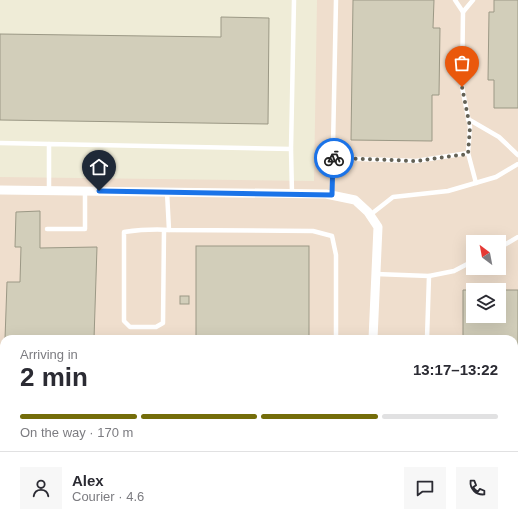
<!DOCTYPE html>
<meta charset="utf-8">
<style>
body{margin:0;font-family:Helvetica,sans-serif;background:#f7f7f7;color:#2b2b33;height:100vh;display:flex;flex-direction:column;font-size:15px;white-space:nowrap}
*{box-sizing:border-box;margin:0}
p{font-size:13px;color:#7c7c81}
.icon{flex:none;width:22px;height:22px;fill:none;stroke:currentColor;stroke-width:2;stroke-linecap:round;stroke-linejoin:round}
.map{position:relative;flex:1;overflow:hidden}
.sheet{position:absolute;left:0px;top:335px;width:518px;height:196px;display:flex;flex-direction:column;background:#fff;border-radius:12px 12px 0 0;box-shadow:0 4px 16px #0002}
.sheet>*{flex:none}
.needle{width:26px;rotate:328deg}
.buttons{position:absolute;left:466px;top:235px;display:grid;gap:8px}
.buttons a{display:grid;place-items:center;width:40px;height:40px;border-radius:0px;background:#fff;box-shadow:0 4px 16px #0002;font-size:20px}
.pin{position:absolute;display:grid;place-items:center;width:34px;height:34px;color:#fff;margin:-41px -17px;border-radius:50% 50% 50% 0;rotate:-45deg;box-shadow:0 0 4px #0007}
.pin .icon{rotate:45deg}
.courier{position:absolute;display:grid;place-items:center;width:40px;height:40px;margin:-20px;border:3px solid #1a73e8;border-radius:50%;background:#fff;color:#222;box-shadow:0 1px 5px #0007}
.summary em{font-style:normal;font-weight:800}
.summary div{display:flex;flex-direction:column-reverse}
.summary{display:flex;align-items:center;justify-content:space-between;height:68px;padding:0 20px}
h1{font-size:26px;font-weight:800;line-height:30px}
.bar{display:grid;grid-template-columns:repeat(4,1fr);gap:6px 4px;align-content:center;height:48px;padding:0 20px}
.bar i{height:5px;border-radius:3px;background:#e1e1e2}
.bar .on{background:#746d0a}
.bar p{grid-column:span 4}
.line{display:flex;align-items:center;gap:10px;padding:0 20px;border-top:1px solid #e1e1e2}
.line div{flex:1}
.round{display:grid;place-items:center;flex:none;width:42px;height:42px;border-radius:0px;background:#f7f7f7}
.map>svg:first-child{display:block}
.industrial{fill:#efdecd;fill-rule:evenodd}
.building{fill:#d2ceba;stroke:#9b9885;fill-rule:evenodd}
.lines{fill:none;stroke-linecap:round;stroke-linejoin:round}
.lane{stroke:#fff;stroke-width:4.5}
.street{stroke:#fff;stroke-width:9}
.done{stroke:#636155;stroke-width:4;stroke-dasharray:0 7.2}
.route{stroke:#1a73e8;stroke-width:5}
</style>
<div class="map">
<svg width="518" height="531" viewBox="0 0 518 531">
<rect width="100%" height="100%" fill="#efecd7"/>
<!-- industrial -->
<path class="industrial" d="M 317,0 L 518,0 L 518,531 L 0,531 L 0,177 L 314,181 ZM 473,242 L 499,242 L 499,268 L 473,268 ZM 473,290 L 499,290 L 499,316 L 473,316 ZM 4,339 L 514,339 L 514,527 L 4,527 Z"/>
<!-- building -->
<g class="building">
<path d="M 353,0 L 434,0 L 433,28 L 440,28 L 439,95 L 432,95 L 432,141 L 351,140 Z"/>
<path d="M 494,0 L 518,0 L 518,108 L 494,108 L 494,80 L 488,80 L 489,12 L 494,12 Z"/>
<path d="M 221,17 L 269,18 L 268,124 L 0,120 L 0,34 L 221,37 Z"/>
<path d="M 40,211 L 40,248 L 97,247 L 94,339 L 5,339 L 7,282 L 20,282 L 21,247 L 15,247 L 16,212 Z"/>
<rect x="196" y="246" width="113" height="93"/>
<path d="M 463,290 L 518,290 L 518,531 L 435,531 L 435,527 L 514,527 L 514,339 L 463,339 ZM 473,290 L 499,290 L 499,316 L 473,316 Z"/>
<rect x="180" y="296" width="9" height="8"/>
<rect x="0" y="373" width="4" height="61"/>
<path d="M 133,527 L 344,527 L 344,531 L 132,531 Z"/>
</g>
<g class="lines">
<!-- lane -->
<g class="lane">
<path d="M 463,12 L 473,0"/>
<path d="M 468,119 L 499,137 L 518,155"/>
<path d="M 0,143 L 49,144"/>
<path d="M 291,149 L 292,194"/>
<path d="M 468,153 L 476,183"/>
<path d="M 333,158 L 416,161 L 468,153 L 470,127 L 462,87 L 463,12 L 455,0"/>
<path d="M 49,190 L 49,144 L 291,149 L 294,0"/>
<path d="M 167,192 L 169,230 L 313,231 L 332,236 L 336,255 L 336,339"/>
<path d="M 332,195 L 336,0"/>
<path d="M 370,215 L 393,197 L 448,191 L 496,177 L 518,164"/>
<path d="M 47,229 L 85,229 L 85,191"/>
<path d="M 164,230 L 163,323 L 156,327 L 130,327 L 124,321 L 124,232 C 139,230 154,229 169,230"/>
<path d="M 499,248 L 518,237"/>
<path d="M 376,274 L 429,276 L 427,339"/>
<path d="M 429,276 L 454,271 L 473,261"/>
<path d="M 0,363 L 4,363"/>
<path d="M 2,485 L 2,447"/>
<path d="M 2,531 L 2,525 L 4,525"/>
<path d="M 48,531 L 48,527"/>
<path d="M 79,531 L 79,527"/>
<path d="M 111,531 L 111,527"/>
<path d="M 362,531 L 362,527"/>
<path d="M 422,531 L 422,527"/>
</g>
<!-- street -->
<g class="street">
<path d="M 0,190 L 326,194 L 355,200 L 368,212 L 378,227 L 373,339"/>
<path d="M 0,485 L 4,485"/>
</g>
</g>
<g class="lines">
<!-- done -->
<path class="done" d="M 334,158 L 416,161 L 468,154 L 470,127 L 462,87"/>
<!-- route -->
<path class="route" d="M 99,191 L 332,195 L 333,158 L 334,158"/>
</g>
</svg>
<div class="buttons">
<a><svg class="needle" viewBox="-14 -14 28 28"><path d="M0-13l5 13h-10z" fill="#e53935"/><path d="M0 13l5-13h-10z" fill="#7c7c81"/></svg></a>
<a><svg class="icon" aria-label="layers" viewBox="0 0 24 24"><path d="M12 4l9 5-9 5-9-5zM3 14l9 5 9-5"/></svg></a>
</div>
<div class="pin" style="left:462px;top:87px;background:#ea580c"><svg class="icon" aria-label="bag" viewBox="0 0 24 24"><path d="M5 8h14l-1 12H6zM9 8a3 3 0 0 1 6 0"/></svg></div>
<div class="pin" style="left:99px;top:191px;background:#1f2937"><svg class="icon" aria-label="home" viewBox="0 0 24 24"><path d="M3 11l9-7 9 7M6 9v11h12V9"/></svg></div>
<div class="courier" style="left:334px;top:158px"><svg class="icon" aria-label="bike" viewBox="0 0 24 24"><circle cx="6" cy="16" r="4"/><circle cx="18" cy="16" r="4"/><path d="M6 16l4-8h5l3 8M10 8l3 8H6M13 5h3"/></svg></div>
<section class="sheet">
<div class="summary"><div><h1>2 min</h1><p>Arriving in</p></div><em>13:17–13:22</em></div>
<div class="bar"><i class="on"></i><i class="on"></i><i class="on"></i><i></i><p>On the way · 170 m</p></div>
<div class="line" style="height:72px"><a class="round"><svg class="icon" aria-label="person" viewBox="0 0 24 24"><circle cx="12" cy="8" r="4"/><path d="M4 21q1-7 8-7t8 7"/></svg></a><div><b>Alex</b><p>Courier · 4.6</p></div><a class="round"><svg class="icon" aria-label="chat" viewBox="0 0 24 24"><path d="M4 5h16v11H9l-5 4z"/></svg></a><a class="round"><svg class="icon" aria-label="phone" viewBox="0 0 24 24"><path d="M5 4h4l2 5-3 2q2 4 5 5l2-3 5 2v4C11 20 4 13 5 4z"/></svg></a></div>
</section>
</div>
